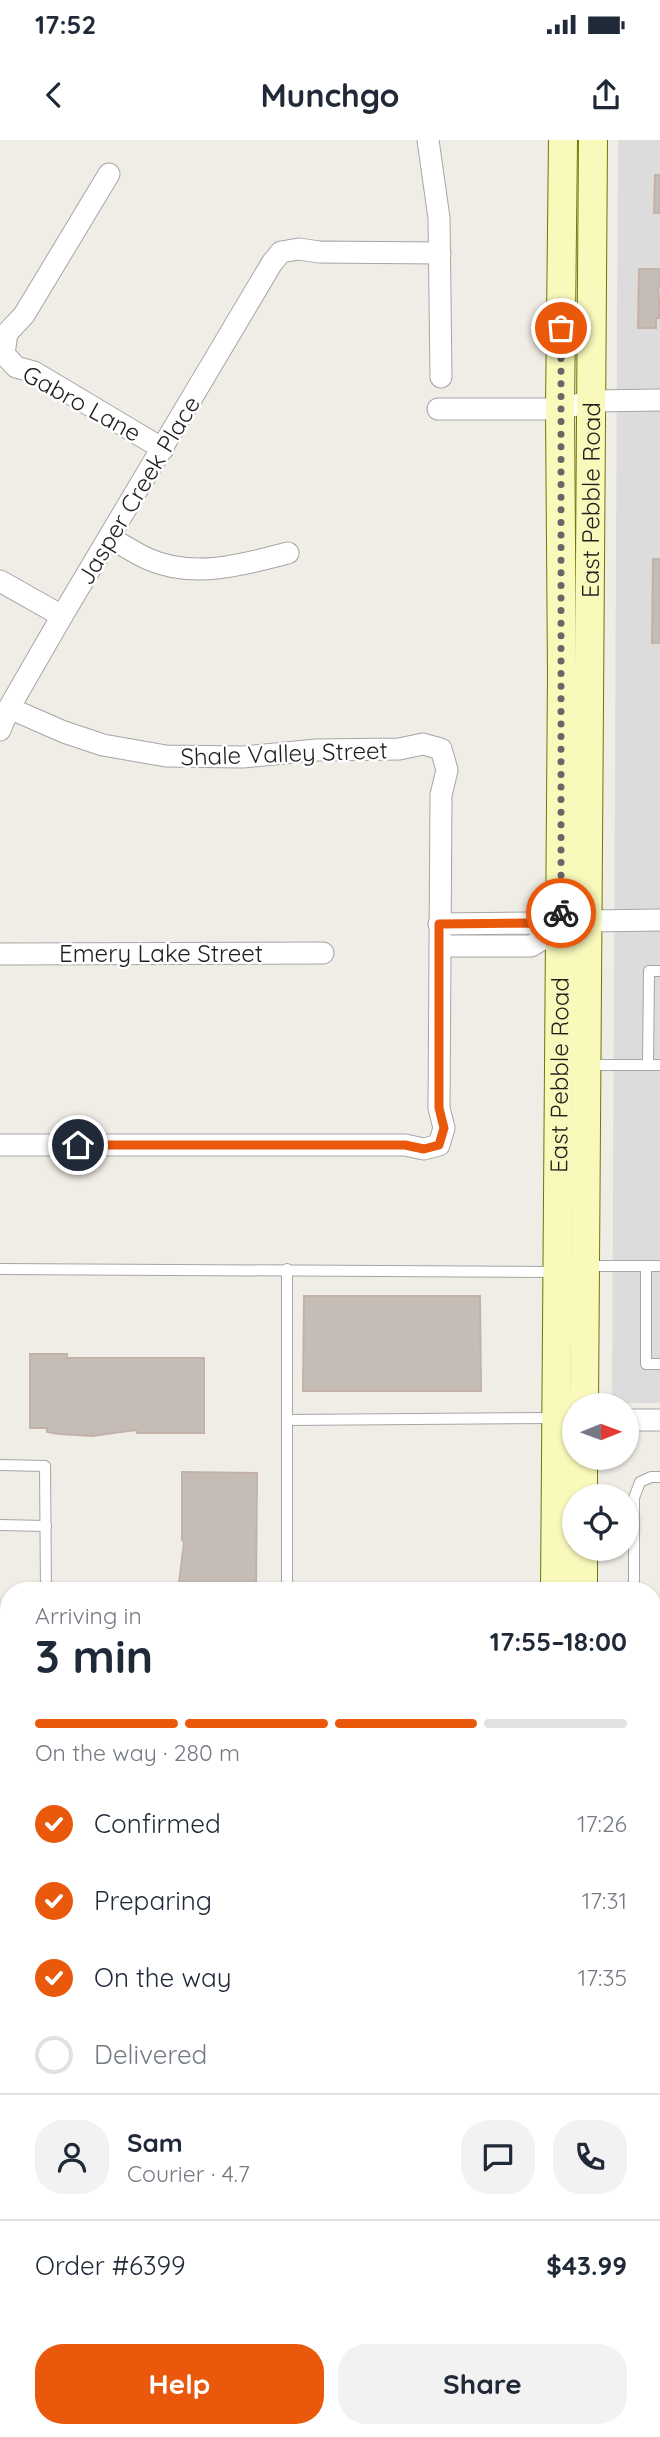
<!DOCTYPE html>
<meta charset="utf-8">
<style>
body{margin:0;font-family:Quicksand,sans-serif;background:#f2f2f3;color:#1f2937;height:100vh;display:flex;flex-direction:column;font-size:26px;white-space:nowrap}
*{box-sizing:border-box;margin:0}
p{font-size:23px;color:#747a83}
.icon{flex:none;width:38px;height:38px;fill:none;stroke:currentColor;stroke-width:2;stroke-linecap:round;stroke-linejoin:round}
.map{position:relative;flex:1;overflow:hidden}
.drawer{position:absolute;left:0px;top:1442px;width:662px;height:856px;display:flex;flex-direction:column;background:#fff;border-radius:28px 28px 0 0;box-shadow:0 2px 5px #0004}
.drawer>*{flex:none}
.needle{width:46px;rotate:89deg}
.buttons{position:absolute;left:562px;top:1253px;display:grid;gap:14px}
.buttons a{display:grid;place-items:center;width:77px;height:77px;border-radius:50%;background:#fff;box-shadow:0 2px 5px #0004;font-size:35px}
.pin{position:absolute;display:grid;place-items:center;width:60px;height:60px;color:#fff;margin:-30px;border:4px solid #fff;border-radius:50%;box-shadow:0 2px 7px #0007}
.courier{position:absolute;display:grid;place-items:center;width:70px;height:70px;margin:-35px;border:5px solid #ea580c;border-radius:50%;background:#fff;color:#222;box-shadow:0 2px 9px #0007}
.head em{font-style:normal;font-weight:700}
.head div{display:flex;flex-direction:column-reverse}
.head{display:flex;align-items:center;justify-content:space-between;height:119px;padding:0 35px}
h1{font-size:46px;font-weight:700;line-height:52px}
.bar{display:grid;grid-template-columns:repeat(4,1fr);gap:10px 7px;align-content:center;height:84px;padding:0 35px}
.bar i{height:9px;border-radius:5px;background:#e0e1e3}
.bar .on{background:#ea580c}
.bar p{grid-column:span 4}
.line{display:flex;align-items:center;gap:18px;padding:0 35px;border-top:2px solid #e0e1e3}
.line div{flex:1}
.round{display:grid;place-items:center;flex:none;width:74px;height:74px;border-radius:28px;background:#f2f2f3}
ol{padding:0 35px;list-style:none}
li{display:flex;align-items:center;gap:21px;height:77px}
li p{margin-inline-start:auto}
li .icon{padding:7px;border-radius:50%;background:#ea580c;color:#fff;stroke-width:4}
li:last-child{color:#747a83}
li i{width:38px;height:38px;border:4px solid #e0e1e3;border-radius:50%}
.cta{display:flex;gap:14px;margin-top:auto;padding:14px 35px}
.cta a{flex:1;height:80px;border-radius:28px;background:#ea580c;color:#fff;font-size:28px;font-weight:700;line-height:80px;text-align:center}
.cta a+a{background:#f2f2f3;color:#1f2937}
.status{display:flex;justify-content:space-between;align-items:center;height:49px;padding:0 35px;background:#fff;direction:ltr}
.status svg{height:19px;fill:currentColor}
header{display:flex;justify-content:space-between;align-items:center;height:91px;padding:0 35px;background:#fff;font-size:32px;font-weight:700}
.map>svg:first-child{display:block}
.residential{fill:#dddcdc}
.park{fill:#c4f9c6}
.water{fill:#a7d3dd}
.building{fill:#c5bcb5;stroke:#c2b2a8;stroke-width:2}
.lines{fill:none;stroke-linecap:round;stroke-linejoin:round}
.service-casing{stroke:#a6a6a6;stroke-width:12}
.minor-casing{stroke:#a6a6a6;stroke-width:23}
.secondary-casing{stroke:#707706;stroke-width:30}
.primary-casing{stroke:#996002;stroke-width:33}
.path{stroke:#f8766f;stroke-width:3.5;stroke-dasharray:3.5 3.5;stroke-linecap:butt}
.service{stroke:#fff;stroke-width:10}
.minor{stroke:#fff;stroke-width:21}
.secondary{stroke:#f9f9bb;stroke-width:28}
.primary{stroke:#fbcfa0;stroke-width:32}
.done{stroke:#686765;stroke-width:7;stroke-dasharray:0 12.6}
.route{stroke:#ea580c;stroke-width:9}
.labels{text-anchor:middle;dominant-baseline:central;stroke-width:5;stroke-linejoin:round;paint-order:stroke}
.street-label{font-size:24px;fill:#1f1f1f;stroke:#fff}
</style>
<div class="status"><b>17:52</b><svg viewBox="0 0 49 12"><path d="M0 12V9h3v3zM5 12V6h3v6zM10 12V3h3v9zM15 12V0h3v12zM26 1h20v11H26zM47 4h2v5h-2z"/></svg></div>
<header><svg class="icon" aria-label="back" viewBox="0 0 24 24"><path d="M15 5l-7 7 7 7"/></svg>Munchgo<svg class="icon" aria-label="share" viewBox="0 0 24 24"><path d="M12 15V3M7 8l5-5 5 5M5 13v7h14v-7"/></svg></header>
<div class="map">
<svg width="660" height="2297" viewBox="0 0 660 2297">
<rect width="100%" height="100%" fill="#f0ece6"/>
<!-- residential -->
<path class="residential" d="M 618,0 L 660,0 L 660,1263 L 612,1263 Z"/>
<!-- park -->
<rect class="park" x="64" y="2289" width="174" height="8"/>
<!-- water -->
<rect class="water" x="245" y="2289" width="287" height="8"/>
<!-- building -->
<g class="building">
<path d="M 655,35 L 660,35 L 660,73 L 654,73 Z"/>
<path d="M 639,129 L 660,129 L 660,147 L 658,147 L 660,178 L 656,178 L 656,188 L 638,188 Z"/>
<path d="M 653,419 L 660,419 L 660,503 L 652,503 Z"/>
<path d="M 304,1156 L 480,1156 L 481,1251 L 303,1251 Z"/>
<path d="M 30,1214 L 67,1214 L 67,1218 L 204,1218 L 204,1293 L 137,1293 L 136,1290 L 92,1296 L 59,1294 L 47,1292 L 47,1288 L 30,1288 Z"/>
<path d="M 182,1332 L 257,1333 L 256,1451 L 178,1451 L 184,1402 L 182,1400 Z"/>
<path d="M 653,1547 L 660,1547 L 660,1599 L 653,1600 Z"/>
</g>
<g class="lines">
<defs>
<g id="service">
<path d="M 587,925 L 660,925"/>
<path d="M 648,925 L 649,831 L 660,831"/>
<path d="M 586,1126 L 660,1126"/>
<path d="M 646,1126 L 646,1224 L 660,1224"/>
<path d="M 0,1129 L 557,1132"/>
<path d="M 287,1129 L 287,1451"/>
<path d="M 287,1280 L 555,1278"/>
<path d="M 0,1325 L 45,1326 L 46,1451"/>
<path d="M 0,1385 L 46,1386"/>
<path d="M 634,1451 L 634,1358 L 640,1342 L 651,1337 L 660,1337"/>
<path d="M 653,1510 L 660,1510"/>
<path d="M 0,1530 L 9,1530"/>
<path d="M 0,1583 L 9,1583"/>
<path d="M 653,1629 L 660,1629"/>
<path d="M 0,1642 L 9,1641"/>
<path d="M 653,1722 L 660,1721"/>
<path d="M 653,1873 L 660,1873"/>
<path d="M 0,1875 L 9,1875"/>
<path d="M 653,2012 L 660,2012"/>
<path d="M 653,2125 L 660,2125"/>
<path d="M 653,2235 L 660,2235"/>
<path d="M 653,2276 L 660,2276"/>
</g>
<g id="minor">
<path d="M 428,0 L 439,78 L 441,237"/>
<path d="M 109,34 L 24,175 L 7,193 L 4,214 L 16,227 L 34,232 L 163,309"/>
<path d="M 438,269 L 560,269 L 592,261 L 660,260"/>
<path d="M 110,398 C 123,405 135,413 148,419 C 193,439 243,425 288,413"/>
<path d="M 0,441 L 62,476"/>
<path d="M 0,590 L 9,568 L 62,476 L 272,123 L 281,112 L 299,109 L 319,112 L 440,113"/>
<path d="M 439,784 L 529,783 L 560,789"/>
<path d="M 440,806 L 531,806 L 560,789 L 588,781 L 660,780"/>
<path d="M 0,814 L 323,813"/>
<path d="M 0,1005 L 405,1005 L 424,1009 L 439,1005 L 444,988 L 439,968 L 441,655 L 447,630 L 441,609 L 423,604 L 399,609 L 316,610 L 243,617 L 166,616 L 103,605 L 64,592 L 9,568"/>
<path d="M 626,1280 L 660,1280"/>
</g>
<g id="secondary">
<path id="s1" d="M 584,1265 L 593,0"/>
<path d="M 583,1318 L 583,1356"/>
<path d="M 583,1409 L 583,1451"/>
<path id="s2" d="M 555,1451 L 562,535 L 560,269 L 563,0"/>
<path d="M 558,2289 L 558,2297"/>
<path d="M 589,2297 L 589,2289"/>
</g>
<g id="primary">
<path d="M 653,1774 L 660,1774"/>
<path d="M 0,1775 L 9,1775"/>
<path d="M 0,1813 L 9,1813"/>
<path d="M 653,1814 L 660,1814"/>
</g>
</defs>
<!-- service casing -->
<use href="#service" class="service-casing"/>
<!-- minor casing -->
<use href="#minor" class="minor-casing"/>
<!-- secondary casing -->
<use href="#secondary" class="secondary-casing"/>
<!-- primary casing -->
<use href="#primary" class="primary-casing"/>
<!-- path -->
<g class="path">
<path d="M 0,1849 L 9,1848"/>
<path d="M 227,2289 L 229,2297"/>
<path d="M 102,2296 L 116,2297"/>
</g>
<!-- service -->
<use href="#service" class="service"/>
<!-- minor -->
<use href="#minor" class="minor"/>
<!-- secondary -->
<use href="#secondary" class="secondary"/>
<!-- primary -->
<use href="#primary" class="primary"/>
</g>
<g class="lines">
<!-- done -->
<path class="done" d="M 561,773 L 561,188"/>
<!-- route -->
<path class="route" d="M 78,1005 L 405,1005 L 424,1009 L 439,1005 L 444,988 L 439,968 L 439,784 L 529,783 L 561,789 L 561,773"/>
</g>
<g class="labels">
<!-- street labels -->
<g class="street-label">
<text transform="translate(82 263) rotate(29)">Gabro Lane</text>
<text transform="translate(138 350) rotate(-59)">Jasper Creek Place</text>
<text stroke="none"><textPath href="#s1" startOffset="905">East Pebble Road</textPath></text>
<text transform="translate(284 613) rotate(-2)">Shale Valley Street</text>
<text x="161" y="813">Emery Lake Street</text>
<text stroke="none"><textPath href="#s2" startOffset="516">East Pebble Road</textPath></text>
</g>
</g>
</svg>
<div class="buttons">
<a><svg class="needle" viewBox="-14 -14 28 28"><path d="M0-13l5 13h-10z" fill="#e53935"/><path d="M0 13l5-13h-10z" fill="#747a83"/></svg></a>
<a><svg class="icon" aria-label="locate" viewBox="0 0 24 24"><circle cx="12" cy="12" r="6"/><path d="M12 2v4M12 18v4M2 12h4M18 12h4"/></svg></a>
</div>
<div class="pin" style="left:561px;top:188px;background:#ea580c"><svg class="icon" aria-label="bag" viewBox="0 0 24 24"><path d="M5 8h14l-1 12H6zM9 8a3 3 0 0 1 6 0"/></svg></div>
<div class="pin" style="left:78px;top:1005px;background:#1f2937"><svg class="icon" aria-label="home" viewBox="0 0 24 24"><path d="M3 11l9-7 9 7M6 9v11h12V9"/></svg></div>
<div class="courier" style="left:561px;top:773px"><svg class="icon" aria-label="bike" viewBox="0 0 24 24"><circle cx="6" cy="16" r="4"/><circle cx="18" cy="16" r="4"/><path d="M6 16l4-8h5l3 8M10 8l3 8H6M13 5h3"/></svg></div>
<section class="drawer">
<div class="head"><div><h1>3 min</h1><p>Arriving in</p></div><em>17:55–18:00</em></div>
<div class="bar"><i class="on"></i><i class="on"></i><i class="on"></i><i></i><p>On the way · 280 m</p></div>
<ol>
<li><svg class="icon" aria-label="check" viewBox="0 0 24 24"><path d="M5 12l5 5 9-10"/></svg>Confirmed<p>17:26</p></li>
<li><svg class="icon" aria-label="check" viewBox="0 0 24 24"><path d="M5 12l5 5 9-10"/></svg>Preparing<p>17:31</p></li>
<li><svg class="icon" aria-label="check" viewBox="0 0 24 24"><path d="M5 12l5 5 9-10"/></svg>On the way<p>17:35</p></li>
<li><i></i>Delivered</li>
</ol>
<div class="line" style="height:126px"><a class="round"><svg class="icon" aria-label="person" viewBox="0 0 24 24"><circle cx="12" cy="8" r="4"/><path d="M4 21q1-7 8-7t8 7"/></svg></a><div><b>Sam</b><p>Courier · 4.7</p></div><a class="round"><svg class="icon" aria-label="chat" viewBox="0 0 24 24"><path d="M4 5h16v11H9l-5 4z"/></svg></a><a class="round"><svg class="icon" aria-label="phone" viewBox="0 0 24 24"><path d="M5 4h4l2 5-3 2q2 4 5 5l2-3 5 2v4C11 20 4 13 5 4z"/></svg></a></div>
<div class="line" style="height:91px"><div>Order #6399</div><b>$43.99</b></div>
<div class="cta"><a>Help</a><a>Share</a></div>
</section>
</div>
